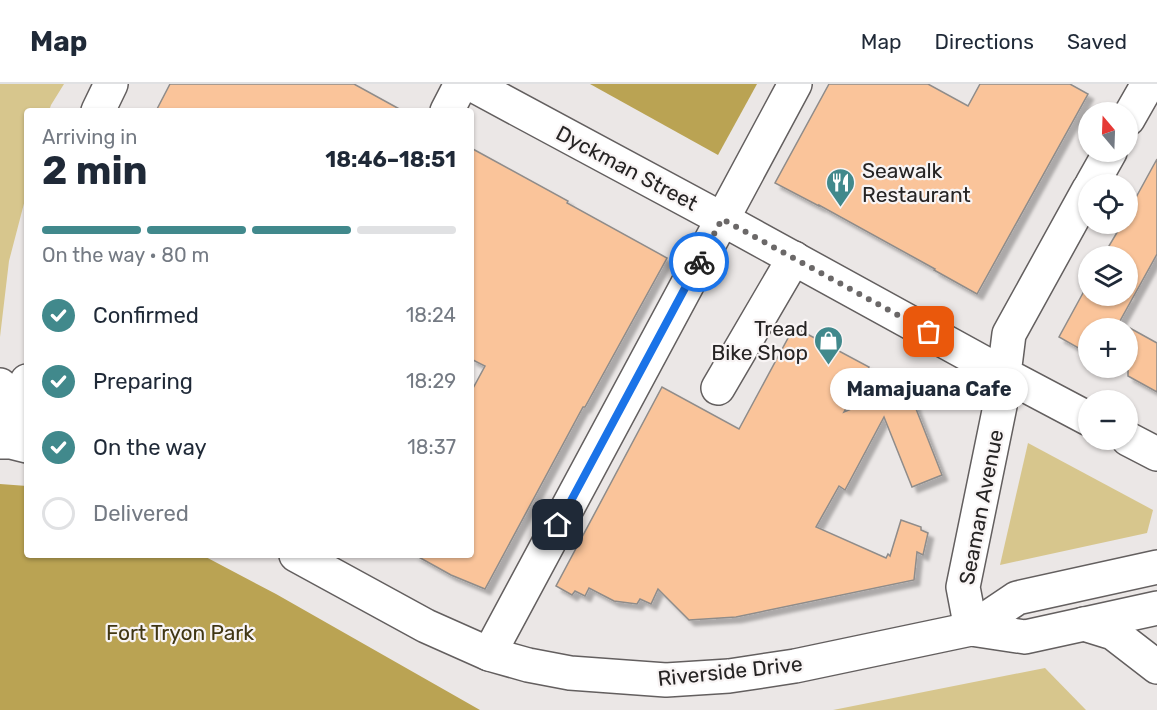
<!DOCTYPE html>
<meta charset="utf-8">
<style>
body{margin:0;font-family:Rubik,sans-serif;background:#f6f6f7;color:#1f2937;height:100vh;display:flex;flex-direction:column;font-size:22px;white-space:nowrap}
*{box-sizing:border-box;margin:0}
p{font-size:20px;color:#747a83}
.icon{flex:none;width:33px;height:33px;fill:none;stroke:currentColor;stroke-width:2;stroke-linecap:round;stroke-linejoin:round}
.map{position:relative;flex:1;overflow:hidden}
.sheet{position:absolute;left:24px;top:24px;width:450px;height:450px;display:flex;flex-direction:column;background:#fff;border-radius:6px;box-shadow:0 2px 4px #0004}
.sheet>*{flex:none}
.needle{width:39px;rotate:341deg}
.buttons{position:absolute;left:1078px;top:18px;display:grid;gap:12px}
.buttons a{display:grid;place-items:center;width:60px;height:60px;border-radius:50%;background:#fff;box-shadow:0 2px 4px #0004;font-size:30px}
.pin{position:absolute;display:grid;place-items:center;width:51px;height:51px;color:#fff;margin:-26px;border-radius:12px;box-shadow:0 3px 9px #0006}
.courier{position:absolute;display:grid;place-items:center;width:60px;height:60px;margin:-30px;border:4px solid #1a73e8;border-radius:50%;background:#fff;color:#222;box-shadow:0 2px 8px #0007}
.bubble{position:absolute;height:42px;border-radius:21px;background:#fff;box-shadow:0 2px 4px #0004;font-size:20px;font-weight:700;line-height:42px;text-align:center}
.summary em{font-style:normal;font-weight:700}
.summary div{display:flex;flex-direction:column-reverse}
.summary{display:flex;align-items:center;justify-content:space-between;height:102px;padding:0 18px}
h1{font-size:39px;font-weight:700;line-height:45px}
.bar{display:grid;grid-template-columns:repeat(4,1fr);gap:9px 6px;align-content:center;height:72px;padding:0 18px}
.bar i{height:8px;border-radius:4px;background:#e0e1e3}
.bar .active{background:#41898c}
.bar p{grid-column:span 4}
ol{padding:0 18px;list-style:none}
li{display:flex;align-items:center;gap:18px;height:66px}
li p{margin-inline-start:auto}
li .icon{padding:6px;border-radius:50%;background:#41898c;color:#fff;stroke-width:4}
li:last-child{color:#747a83}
li i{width:33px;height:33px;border:3px solid #e0e1e3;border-radius:50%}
header{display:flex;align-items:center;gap:36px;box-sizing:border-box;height:84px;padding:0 30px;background:#fff;border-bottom:2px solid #e0e1e3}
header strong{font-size:28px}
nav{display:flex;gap:33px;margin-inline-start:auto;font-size:21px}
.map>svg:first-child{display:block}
.green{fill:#d7c68d}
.forest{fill:#baa353}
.building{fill:#fac49a;stroke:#8f8c8a;stroke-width:1.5;filter:url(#shadow)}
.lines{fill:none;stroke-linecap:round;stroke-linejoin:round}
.minor-casing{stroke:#635f5f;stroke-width:36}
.major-casing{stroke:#635f5f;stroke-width:36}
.highway-casing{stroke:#635f5f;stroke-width:36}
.minor{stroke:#fff;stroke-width:33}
.major{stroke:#fff;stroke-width:33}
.highway{stroke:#fff;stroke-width:33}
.done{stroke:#6b6868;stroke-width:6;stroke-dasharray:0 10.8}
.route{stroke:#1a73e8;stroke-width:8}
.labels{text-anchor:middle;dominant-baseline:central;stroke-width:4.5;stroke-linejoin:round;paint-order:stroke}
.street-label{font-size:21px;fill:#262424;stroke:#f8f4f4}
.poi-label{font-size:21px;fill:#262424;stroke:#f8f4f4;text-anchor:start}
.park-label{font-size:21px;fill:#403613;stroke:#f8f4f4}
</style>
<header>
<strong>Map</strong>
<nav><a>Map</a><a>Directions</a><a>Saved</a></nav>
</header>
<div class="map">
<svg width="1157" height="626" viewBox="0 0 1157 626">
<defs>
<filter id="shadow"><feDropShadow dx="5.5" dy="5.5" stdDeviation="1.5" flood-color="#0004"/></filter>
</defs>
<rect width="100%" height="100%" fill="#ebe7e6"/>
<!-- green -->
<g class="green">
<path d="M 0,0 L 64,0 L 51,21 L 49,27 L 27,27 L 27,108 L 9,177 L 0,253 Z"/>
<path d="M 1028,359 L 1153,426 L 1147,449 L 1000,481 Z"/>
<path d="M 1045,584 L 1086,626 L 833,626 Z"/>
</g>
<!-- forest -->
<g class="forest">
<path d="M 590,0 L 757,0 L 718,71 Z"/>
<path d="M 0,400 L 27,402 L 27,471 L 202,471 L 276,510 L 480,626 L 0,626 Z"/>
</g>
<!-- building -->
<g class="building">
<path d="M 170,0 L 354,0 L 403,27 L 156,27 Z"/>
<path d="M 829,0 L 928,0 L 968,22 L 980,0 L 1070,0 L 1088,10 L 977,210 L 934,186 L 935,185 L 819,121 L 819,122 L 775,99 Z"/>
<path d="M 471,64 L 568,117 L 567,119 L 667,174 L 585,323 L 583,323 L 485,505 L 451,491 L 415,471 L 471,471 L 471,308 L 485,282 L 471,275 Z"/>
<path d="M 1157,75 L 1157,170 L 1116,244 L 1089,244 L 1089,270 L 1059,253 L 1089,198 L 1089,212 L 1128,212 L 1128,172 L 1103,172 L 1122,140 L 1128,140 L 1128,128 Z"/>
<path d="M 794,243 L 869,283 L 844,328 L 907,302 L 942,391 L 912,403 L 884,333 L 845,406 L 839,402 L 816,443 L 886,474 L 888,470 L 890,472 L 901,436 L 921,443 L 921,446 L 928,449 L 923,471 L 917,468 L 914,496 L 736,533 L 689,536 L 658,505 L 651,520 L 640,515 L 637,520 L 614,517 L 589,504 L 585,512 L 575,507 L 572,511 L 556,502 L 662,303 L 739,345 Z"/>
<path d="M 1128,243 L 1157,259 L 1157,308 L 1128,292 Z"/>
</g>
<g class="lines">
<defs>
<g id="minor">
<path d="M 98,27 L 111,0"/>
<path d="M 447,27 L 461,0"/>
<path d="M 1128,35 L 1148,0"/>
<path d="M 1092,100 L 1110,68"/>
<path d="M 1089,105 L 1009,250 L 1004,290 L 1089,335"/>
<path d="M 718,304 L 794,174"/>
<path d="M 20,319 L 27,297"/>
<path d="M 1128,355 L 1157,370"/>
<path d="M 489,570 L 795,0"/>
</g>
<g id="major">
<path d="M 471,0 L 722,135 L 1004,290 L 1000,322 L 963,503 L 971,545"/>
<path d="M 296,471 L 426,542 L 489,570 L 528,581 L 570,589 L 666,596 L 729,592 L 795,582 L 971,545 L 1025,553 L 1157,524"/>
<path d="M 1084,540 L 1113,549 L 1157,583"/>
<path d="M 971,545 L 1017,514 L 1157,483"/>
</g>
<g id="highway">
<path d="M 0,301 L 20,319"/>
<path d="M 0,334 L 27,336"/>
<path d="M 0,358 L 11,358 L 27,362"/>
</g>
</defs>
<!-- minor casing -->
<use href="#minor" class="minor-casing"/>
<!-- major casing -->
<use href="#major" class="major-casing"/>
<!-- highway casing -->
<use href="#highway" class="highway-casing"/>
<!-- minor -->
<use href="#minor" class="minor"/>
<!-- major -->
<use href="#major" class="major"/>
<!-- highway -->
<use href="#highway" class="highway"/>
</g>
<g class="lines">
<!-- done -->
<path class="done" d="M 699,178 L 722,135 L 929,248"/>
<!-- route -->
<path class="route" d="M 558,441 L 699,178"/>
</g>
<!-- icons -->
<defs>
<symbol id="restaurant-pin" viewBox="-11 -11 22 30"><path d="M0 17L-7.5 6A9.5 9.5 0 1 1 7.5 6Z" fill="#41898c" stroke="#f8f4f4"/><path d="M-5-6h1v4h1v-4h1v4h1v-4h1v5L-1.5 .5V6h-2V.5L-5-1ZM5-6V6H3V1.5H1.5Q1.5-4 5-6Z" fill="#fff"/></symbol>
<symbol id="shop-pin" viewBox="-11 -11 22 30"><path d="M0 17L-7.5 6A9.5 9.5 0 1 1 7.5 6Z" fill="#41898c" stroke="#f8f4f4"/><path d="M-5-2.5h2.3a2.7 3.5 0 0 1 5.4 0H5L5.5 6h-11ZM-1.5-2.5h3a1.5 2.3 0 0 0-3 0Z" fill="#fff"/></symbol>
</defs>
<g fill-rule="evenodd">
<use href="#restaurant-pin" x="824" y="82" width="33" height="45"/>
<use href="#shop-pin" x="812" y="240" width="33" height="45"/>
</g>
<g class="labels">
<!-- street labels -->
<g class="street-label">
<text transform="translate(627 84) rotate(28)">Dyckman Street</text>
<text transform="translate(981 423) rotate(-79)">Seaman Avenue</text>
<text transform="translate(730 587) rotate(-6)">Riverside Drive</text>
</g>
<!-- poi labels -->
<g class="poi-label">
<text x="862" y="86">Seawalk<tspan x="862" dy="24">Restaurant</tspan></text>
<text x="808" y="244" text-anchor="end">Tread<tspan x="808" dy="24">Bike Shop</tspan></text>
</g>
<!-- park labels -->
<g class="park-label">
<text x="180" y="548">Fort Tryon Park</text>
</g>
</g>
</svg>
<div class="buttons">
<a><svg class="needle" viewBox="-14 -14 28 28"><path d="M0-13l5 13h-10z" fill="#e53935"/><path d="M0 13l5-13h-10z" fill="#747a83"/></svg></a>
<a><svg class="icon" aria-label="locate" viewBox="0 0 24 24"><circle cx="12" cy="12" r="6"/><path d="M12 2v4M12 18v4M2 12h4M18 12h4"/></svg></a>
<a><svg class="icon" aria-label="layers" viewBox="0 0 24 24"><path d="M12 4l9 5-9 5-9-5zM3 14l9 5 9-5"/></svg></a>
<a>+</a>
<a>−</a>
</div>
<div class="pin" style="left:929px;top:248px;background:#ea580c"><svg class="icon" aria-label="bag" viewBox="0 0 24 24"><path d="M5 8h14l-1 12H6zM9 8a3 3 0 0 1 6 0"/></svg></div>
<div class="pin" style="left:558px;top:441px;background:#1f2937"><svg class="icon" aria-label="home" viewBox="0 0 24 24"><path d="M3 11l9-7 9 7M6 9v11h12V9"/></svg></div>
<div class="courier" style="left:699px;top:178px"><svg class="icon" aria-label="bike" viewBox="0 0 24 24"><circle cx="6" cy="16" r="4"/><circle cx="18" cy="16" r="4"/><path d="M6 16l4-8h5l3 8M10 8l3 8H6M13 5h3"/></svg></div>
<div class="bubble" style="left:830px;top:284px;width:198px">Mamajuana Cafe</div>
<section class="sheet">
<div class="summary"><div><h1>2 min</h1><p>Arriving in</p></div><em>18:46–18:51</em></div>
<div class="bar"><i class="active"></i><i class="active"></i><i class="active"></i><i></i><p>On the way · 80 m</p></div>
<ol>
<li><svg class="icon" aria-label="check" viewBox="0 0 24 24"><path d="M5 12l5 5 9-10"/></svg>Confirmed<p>18:24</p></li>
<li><svg class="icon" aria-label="check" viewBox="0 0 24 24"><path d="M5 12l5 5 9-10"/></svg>Preparing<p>18:29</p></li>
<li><svg class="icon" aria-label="check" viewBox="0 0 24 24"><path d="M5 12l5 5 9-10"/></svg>On the way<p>18:37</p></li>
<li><i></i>Delivered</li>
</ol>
</section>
</div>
